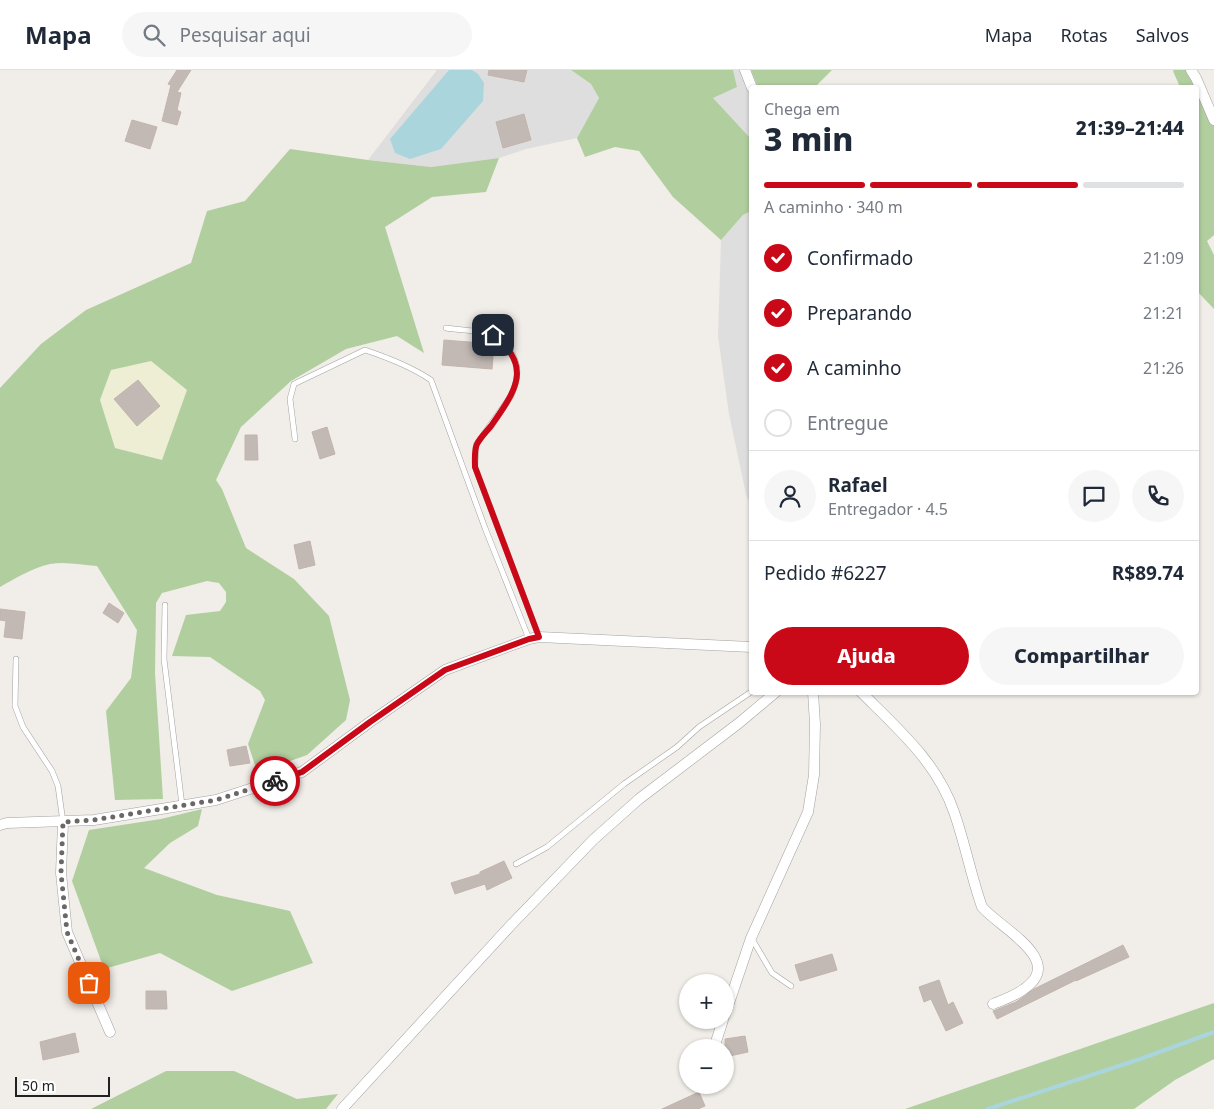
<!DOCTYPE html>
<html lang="pt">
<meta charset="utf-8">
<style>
body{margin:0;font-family:"Noto Sans",sans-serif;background:#f6f6f7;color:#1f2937;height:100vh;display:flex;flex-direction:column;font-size:19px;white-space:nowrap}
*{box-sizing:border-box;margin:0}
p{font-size:16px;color:#747a83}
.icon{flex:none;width:28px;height:28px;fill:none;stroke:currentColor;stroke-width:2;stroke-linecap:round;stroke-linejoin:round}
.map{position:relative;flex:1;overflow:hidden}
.details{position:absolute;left:749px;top:15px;width:450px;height:610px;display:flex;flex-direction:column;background:#fff;border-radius:5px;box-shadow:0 1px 4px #0004}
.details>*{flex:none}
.tools{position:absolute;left:679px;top:904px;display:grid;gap:10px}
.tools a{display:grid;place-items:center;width:55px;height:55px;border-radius:50%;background:#fff;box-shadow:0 1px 4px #0004;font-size:25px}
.scale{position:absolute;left:15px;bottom:12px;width:95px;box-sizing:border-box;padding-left:5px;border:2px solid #212121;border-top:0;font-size:14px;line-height:18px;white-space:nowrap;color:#212121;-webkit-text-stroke:4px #fff;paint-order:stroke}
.pin{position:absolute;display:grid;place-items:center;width:42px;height:42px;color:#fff;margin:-21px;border-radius:10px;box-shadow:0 2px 8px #0006}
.courier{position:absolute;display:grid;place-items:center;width:50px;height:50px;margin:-25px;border:4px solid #c90918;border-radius:50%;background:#fff;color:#222;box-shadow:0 1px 6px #0007}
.head em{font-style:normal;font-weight:800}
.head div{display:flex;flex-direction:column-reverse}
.head{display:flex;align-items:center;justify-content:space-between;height:85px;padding:0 15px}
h1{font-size:32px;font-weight:800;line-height:38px}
.bar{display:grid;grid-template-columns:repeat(4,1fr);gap:8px 5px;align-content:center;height:60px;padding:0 15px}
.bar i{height:6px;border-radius:4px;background:#e0e1e3}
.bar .current{background:#c90918}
.bar p{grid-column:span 4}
.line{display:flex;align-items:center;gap:12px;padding:0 15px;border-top:1px solid #e0e1e3}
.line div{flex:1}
.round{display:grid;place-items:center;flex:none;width:52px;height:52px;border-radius:26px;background:#f6f6f7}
ol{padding:0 15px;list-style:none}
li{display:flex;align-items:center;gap:15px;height:55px}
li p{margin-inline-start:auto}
li .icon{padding:5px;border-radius:50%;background:#c90918;color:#fff;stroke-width:4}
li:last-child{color:#747a83}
li i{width:28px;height:28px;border:2px solid #e0e1e3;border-radius:50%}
.action{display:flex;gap:10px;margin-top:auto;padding:10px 15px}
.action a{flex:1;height:58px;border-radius:30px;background:#c90918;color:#fff;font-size:20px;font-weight:800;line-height:58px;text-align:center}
.action a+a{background:#f6f6f7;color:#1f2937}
header{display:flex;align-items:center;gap:30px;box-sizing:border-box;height:70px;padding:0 25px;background:#fff;border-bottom:1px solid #e0e1e3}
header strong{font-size:24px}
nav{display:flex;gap:28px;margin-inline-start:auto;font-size:18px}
.search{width:350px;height:45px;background:#f6f6f7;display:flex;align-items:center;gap:12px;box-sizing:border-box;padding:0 18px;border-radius:28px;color:#747a83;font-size:19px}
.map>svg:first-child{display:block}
.residential{fill:#dfdede}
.farmland{fill:#eeeed5}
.forest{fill:#b1ce9f;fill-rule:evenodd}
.water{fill:#abd5dc}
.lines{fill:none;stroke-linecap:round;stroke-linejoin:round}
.stream{stroke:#abd5dc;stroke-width:4}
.building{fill:#c2b9b5;stroke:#c2b4ab}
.service-casing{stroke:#a2a2a2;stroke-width:6}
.minor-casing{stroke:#a2a2a2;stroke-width:11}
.service{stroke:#fff;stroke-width:5}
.minor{stroke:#fff;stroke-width:10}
.done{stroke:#6a6867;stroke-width:5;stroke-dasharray:0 9}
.route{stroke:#c90918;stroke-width:6}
</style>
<header>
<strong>Mapa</strong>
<div class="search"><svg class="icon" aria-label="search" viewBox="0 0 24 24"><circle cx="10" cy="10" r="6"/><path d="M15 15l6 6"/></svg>Pesquisar aqui</div>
<nav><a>Mapa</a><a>Rotas</a><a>Salvos</a></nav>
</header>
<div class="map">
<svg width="1214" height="1039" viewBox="0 0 1214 1039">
<rect width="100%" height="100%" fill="#f1ede8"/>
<!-- residential -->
<g class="residential">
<path d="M 437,0 L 571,0 L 591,14 L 599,28 L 577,68 L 526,79 L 499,88 L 431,97 L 368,90 Z"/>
<path d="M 733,0 L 751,0 L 758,17 L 751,18 L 751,69 L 712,28 L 737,17 Z"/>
<path d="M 751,141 L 751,437 L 746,424 L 729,344 L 718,266 L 721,170 L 743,145 Z"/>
</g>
<!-- farmland -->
<path class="farmland" d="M 151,291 L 187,320 L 163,390 L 115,378 L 100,330 L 111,299 Z"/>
<!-- forest -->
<g class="forest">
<path d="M 571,0 L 733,0 L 737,17 L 713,28 L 751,69 L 751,141 L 743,145 L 721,170 L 673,127 L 639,81 L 615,77 L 585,87 L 577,68 L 599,28 L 591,14 Z"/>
<path d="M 751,0 L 832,0 L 814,18 L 758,17 Z"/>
<path d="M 1174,0 L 1191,0 L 1214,45 L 1214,165 L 1207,171 L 1214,185 L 1214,239 L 1196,220 L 1196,18 L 1180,17 L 1173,1 Z"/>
<path d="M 290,79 L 368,90 L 431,97 L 499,88 L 486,122 L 432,127 L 385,157 L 424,283 L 397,266 L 346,279 L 291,311 L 241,357 L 216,410 L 222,419 L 246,478 L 294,509 L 329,546 L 350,630 L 346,650 L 307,685 L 262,701 L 255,695 L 248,674 L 265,630 L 260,621 L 210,587 L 172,586 L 186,545 L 220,541 L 226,532 L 226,522 L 219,513 L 207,511 L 162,523 L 156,533 L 155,603 L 163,729 L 115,730 L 106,641 L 131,608 L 137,560 L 97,496 C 82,495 65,491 50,494 C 32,498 16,508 0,517 L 0,318 L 41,274 L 86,240 L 191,193 L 207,141 L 245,131 ZM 151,291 L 187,320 L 162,390 L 115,378 L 100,330 L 111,300 Z"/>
<path d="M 202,739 L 198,756 L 170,773 L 144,798 L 217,825 L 290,841 L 313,893 L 232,921 L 160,883 L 104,899 L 72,811 L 89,760 L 161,749 Z"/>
<path d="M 1214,933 L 1214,989 L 1175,1010 L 1134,1039 L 905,1039 Z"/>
<path d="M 166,1001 L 234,1001 L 297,1029 L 338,1024 L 326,1039 L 91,1039 Z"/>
</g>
<!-- water -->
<path class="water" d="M 449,0 L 472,0 L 478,4 L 484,13 L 483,31 L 441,79 L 410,89 L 395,83 L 390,69 Z"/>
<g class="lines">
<!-- stream -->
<path class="stream" d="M 988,1039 L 1143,988 L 1214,962"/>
</g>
<!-- building -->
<g class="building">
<path d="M 177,0 L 191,0 L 177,22 L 181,23 L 177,40 L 181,42 L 177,55 L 162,51 L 171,15 L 168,14 Z"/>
<path d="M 489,0 L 527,0 L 524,12 L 488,5 Z"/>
<path d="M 524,44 L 531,70 L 503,78 L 496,52 Z"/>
<path d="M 132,50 L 157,57 L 150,79 L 125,71 Z"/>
<path d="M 444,270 L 494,274 L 492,299 L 442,295 Z"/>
<path d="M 138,310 L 160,336 L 137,356 L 114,329 Z"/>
<path d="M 327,357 L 335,384 L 320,389 L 312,362 Z"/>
<path d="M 245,365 L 257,365 L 258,390 L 245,390 Z"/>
<path d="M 310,471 L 315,495 L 299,499 L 294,475 Z"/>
<path d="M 109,533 L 124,543 L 118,553 L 103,543 Z"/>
<path d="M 0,539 L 25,542 L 22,569 L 4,567 L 6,551 L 0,550 Z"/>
<path d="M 246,676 L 250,693 L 230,696 L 227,680 Z"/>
<path d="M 504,791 L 512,808 L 487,820 L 485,814 L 455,824 L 451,813 L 480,804 L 480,802 Z"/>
<path d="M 1123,875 L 1129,887 L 1076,911 L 1076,910 L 997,949 L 993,941 L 1016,932 L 1034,919 Z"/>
<path d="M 832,884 L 837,900 L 800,911 L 795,895 Z"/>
<path d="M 939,910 L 948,935 L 953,932 L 963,953 L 946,961 L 931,929 L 924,932 L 919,917 Z"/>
<path d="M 146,921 L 166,921 L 167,939 L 146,939 Z"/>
<path d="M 75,963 L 79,982 L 43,990 L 40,972 Z"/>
<path d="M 745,966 L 748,982 L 725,987 L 725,969 Z"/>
<path d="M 699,1022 L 705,1036 L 698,1039 L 662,1039 Z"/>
</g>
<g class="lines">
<defs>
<g id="service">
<path d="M 446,258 C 458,260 483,261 493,265 C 505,270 516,286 517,299 C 518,307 514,319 511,326 L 476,375 L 475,397 L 539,567"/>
<path d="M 295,369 L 290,329 L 294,314 L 365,280 C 389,288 410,296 431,310 L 485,458 L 529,569"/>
<path d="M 165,535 L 164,589 L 182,735"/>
<path d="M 16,589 L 15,636 L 23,657 L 52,701 L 58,716 L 63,752"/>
<path d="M 516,794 L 547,777 L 624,714 L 677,677 L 699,657 L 751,622"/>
<path d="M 752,869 L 772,903 L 791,916"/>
</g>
<g id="minor">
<path d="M 745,0 L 752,18"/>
<path d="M 1191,0 L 1196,8 L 1214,50"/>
<path d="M 861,622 C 897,658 937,692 954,742 C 965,773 971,806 982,837 C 1001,859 1066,890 1024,919 C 1015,926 1003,930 993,934"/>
<path d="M 63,753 L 61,803 L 67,862 L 110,962"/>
<path d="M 0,755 L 7,753 L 94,750 L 216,730 L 302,702 L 370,652 L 445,600 L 529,569 L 539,567 L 751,577"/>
<path d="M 725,945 L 751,868 L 808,742 L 814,705 L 815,654 L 813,622"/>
<path d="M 714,978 L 723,950"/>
<path d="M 342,1039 L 511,855 L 593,770 L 639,729 L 739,653 L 776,622"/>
</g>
</defs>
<!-- service casing -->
<use href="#service" class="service-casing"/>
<!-- minor casing -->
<use href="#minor" class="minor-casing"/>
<!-- service -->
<use href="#service" class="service"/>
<!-- minor -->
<use href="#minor" class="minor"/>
</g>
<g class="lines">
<!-- done -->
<path class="done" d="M 89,913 L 67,862 L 61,803 L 63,752 L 94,750 L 216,730 L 275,711"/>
<!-- route -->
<path class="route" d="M 275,711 L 302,702 L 370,652 L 445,600 L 529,569 L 539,567 L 475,397 C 475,390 474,380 477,374 C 480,368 486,362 491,356 C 515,322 534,296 493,265"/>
</g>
</svg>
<div class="tools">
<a>+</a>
<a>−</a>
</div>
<div class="scale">50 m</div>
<div class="pin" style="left:89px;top:913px;background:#ea580c"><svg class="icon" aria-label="bag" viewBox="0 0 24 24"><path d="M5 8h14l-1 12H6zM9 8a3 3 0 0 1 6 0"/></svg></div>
<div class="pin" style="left:493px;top:265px;background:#1f2937"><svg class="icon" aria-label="home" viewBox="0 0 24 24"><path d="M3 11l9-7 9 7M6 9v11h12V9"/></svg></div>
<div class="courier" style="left:275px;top:711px"><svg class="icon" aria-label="bike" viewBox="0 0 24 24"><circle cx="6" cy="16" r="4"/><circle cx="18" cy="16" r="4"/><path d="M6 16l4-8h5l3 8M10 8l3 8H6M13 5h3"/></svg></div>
<section class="details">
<div class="head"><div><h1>3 min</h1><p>Chega em</p></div><em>21:39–21:44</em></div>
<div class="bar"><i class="current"></i><i class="current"></i><i class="current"></i><i></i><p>A caminho · 340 m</p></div>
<ol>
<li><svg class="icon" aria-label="check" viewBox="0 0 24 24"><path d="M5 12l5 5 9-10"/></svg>Confirmado<p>21:09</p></li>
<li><svg class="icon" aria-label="check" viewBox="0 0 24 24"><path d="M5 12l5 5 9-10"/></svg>Preparando<p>21:21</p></li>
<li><svg class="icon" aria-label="check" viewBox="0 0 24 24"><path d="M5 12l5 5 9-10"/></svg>A caminho<p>21:26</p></li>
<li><i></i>Entregue</li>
</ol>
<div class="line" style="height:90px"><a class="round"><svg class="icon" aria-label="person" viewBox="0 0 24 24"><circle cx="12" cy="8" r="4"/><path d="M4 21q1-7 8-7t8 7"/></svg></a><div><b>Rafael</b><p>Entregador · 4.5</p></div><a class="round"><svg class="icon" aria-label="chat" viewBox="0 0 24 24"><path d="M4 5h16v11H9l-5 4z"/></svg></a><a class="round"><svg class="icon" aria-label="phone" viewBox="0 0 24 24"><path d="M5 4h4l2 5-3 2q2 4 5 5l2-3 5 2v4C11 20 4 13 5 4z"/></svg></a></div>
<div class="line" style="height:65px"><div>Pedido #6227</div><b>R$89.74</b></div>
<div class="action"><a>Ajuda</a><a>Compartilhar</a></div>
</section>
</div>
